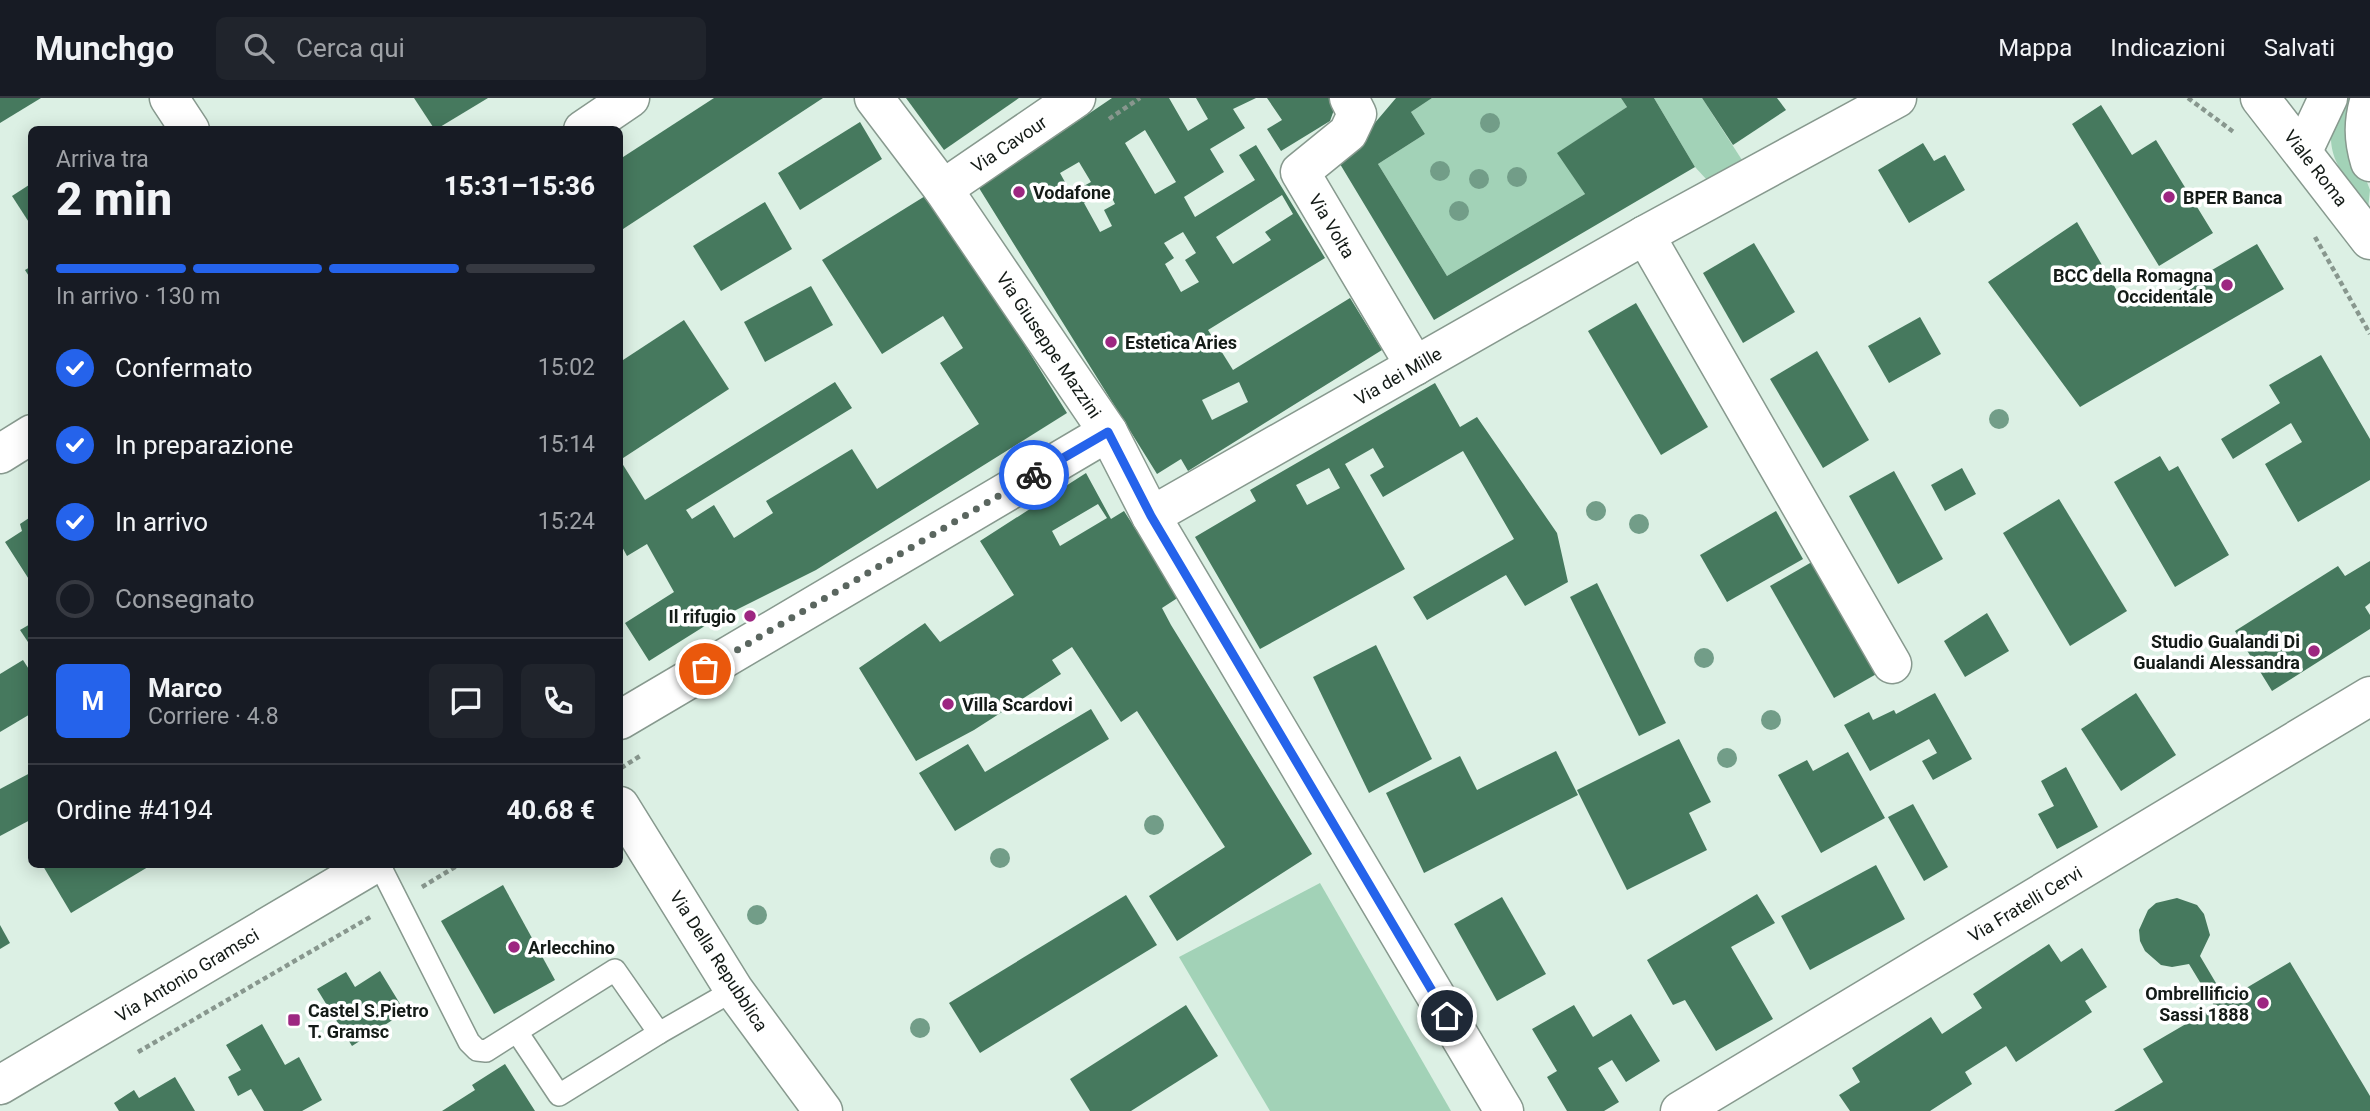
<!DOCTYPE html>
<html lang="it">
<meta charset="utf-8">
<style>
body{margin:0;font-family:Roboto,sans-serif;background:#20242c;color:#f1f3f6;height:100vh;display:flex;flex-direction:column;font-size:26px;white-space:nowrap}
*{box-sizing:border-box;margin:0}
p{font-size:23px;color:#9ea1a6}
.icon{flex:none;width:38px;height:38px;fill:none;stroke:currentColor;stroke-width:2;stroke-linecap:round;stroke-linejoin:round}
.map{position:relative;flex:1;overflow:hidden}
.sheet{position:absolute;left:28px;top:28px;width:595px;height:742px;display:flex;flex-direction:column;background:#171b24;border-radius:10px;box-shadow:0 4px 18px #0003}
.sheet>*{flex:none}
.pin{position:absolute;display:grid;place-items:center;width:60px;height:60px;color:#fff;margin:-30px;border:4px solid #fff;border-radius:50%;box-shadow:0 2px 7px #0007}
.courier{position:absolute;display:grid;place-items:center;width:70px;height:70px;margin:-35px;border:5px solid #2563eb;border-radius:50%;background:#fff;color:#222;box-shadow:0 2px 9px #0007}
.overview em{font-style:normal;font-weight:800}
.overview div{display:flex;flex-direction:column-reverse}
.overview{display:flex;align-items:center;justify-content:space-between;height:119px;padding:0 28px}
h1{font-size:46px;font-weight:800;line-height:52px}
.bar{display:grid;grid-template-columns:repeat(4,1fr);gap:10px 7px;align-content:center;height:84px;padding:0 28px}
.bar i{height:9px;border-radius:5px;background:#363941}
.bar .selected{background:#2563eb}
.bar p{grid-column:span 4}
.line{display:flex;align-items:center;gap:18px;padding:0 28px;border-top:2px solid #363941}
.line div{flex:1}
.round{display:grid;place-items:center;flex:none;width:74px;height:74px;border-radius:10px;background:#20242c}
ol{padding:0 28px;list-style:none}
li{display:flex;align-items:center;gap:21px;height:77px}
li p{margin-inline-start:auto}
li .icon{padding:7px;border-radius:50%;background:#2563eb;color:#fff;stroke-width:4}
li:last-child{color:#9ea1a6}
li i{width:38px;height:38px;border:4px solid #363941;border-radius:50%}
header{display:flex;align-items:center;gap:42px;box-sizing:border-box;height:98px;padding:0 35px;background:#171b24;border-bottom:2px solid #363941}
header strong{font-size:33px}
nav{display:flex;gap:38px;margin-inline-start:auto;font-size:24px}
.search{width:490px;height:63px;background:#20242c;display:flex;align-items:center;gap:18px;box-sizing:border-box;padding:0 24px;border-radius:10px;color:#9ea1a6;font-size:26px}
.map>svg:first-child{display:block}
.green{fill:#a2d2b7}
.building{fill:#46795e;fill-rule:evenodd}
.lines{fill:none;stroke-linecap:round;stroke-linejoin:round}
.lane-casing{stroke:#87998e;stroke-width:24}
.street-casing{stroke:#87998e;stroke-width:41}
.primary-casing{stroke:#87998e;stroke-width:41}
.path{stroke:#88978e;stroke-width:4.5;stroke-dasharray:5 3.5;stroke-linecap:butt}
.lane{stroke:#fff;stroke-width:21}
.street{stroke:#fff;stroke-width:38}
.primary{stroke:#fff;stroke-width:38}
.tree{fill:#729d88}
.done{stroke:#5a665f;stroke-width:7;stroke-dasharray:0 12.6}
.route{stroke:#2563eb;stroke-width:9}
.poi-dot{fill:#9d2781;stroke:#fff;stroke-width:2.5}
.labels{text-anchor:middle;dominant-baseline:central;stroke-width:7;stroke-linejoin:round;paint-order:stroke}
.street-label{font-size:18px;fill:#141b17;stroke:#fff}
.poi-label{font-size:18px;font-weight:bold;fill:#141b17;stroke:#fff;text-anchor:start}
</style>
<header>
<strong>Munchgo</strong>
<div class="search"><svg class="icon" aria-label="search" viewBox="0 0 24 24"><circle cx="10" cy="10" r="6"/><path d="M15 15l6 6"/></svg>Cerca qui</div>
<nav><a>Mappa</a><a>Indicazioni</a><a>Salvati</a></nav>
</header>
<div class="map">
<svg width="2370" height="1013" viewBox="0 0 2370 1013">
<rect width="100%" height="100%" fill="#dcf0e4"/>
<!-- green -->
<g class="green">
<path d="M 1432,0 L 1621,0 L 1627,9 L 1558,55 L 1585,96 L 1447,178 L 1378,66 L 1425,36 L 1411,14 Z"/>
<path d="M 1654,0 L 1702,0 L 1742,62 L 1707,82 L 1695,69 Z"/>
<path d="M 2339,0 L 2358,0 L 2355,53 L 2370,92 L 2368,111 C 2337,67 2320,55 2339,0 Z"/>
<path d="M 1320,785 L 1451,1013 L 1270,1013 L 1179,859 Z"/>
</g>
<!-- building -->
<g class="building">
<path d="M 0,0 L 41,0 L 0,25 Z"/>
<path d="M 414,0 L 488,0 L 435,32 Z"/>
<path d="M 714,0 L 823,0 L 620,133 L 620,61 Z"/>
<path d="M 906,0 L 1019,0 L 944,52 Z"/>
<path d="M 1112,0 L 1169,0 L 1188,33 L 1208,21 L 1196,0 L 1256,0 L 1233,11 L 1245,30 L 1210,51 L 1224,74 L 1184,99 L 1195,119 L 1255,82 L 1239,57 L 1256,47 L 1325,160 L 1208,232 L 1233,272 L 1350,200 L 1382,252 L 1188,373 L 1181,361 L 1157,376 L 979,90 ZM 1145,32 L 1176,84 L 1155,96 L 1125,45 ZM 1079,64 L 1091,84 L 1071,95 L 1060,75 ZM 1108,92 L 1115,106 L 1104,112 L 1112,128 L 1100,134 L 1084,105 ZM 1282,97 L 1293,116 L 1265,134 L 1271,142 L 1233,166 L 1216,139 ZM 1183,134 L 1196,155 L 1185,162 L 1199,184 L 1181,194 L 1165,166 L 1174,160 L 1164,145 ZM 1239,284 L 1248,304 L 1212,322 L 1202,302 Z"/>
<path d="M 1267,0 L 1329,0 L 1335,9 L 1330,23 L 1281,53 L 1267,31 L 1282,22 Z"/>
<path d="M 1396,0 L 1432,0 L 1411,14 L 1425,36 L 1378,66 L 1447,178 L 1585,96 L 1557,55 L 1627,9 L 1621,0 L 1654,0 L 1695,69 L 1434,222 L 1340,66 Z"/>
<path d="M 1702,0 L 1777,0 L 1786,12 L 1733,47 Z"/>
<path d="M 2101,7 L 2132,57 L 2156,42 L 2213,135 L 2159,168 L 2072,26 Z"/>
<path d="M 860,24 L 882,61 L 800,112 L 778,75 Z"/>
<path d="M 1923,45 L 1934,63 L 1945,57 L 1965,92 L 1909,125 L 1878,72 Z"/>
<path d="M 32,85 L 32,129 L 12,98 Z"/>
<path d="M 930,95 L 1067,315 L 816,472 L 708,526 L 649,563 L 625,525 L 674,494 L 647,446 L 627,458 L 620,445 L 620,362 L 645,402 L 835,284 L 852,310 L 686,412 L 692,421 L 714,407 L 734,440 L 773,415 L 766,403 L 852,351 L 877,391 L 979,326 L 940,265 L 963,250 L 943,218 L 882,256 L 822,162 Z"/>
<path d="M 765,104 L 792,151 L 721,193 L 693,148 Z"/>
<path d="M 2077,124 L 2127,210 L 2155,193 L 2160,202 L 2257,146 L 2284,191 L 2080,309 L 1988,184 Z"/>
<path d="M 1754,145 L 1795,214 L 1743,245 L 1703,175 Z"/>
<path d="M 32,168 L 32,183 L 25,172 Z"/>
<path d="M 811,188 L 833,227 L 765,264 L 744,224 Z"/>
<path d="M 1636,205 L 1708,329 L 1661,357 L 1588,233 Z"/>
<path d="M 1920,219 L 1941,256 L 1889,285 L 1868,248 Z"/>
<path d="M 684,222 L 729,291 L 620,362 L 620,264 Z"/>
<path d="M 1817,253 L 1869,342 L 1823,370 L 1770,281 Z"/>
<path d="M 2321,257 L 2370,341 L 2370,382 L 2298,424 L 2265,366 L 2302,344 L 2291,325 L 2233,361 L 2221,341 L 2280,305 L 2269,287 Z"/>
<path d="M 1435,285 L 1460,329 L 1477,319 L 1557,435 L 1568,484 L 1525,508 L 1506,477 L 1427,522 L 1413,499 L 1514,441 L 1463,353 L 1383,399 L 1370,377 L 1384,369 L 1373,350 L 1345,366 L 1405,471 L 1260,551 L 1195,439 L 1256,403 L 1250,392 ZM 1329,370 L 1340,390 L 1307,407 L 1296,387 Z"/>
<path d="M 2160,358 L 2169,373 L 2178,368 L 2229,457 L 2175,489 L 2114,384 Z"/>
<path d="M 1962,370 L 1976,396 L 1945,413 L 1931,387 Z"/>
<path d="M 1894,373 L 1943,461 L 1898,486 L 1849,398 Z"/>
<path d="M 1086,375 L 1111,421 L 1124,413 L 1179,499 L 1162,510 L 1171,527 L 1312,756 L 1177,843 L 1149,798 L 1225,749 L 1137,613 L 1121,624 L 1072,549 L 1052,562 L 1061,576 L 974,632 L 916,663 L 859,570 L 925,525 L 940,544 L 1014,497 L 980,443 ZM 1098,406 L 1107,420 L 1060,448 L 1052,433 Z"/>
<path d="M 2059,401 L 2127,513 L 2070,548 L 2003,435 Z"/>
<path d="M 1776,413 L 1803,461 L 1727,504 L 1700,457 Z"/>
<path d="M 32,418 L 32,486 L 5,444 L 22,433 L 20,426 Z"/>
<path d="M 1817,461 L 1880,574 L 1834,600 L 1770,488 Z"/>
<path d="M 2370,463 L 2370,505 L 2365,509 L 2370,517 L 2370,531 L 2272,593 L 2235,533 L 2338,468 L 2345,478 Z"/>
<path d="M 1597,485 L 1666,625 L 1639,638 L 1570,499 Z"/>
<path d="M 1987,515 L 2009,553 L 1965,579 L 1944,543 Z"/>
<path d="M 32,525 L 32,550 L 20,532 Z"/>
<path d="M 1376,547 L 1432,661 L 1369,695 L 1313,579 Z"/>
<path d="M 23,562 L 32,576 L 32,615 L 0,634 L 0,576 Z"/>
<path d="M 1935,595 L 1972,661 L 1933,682 L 1922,663 L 1937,655 L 1929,641 L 1870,673 L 1844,627 L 1869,614 L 1873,622 L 1894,612 L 1896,616 Z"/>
<path d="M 2136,595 L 2176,657 L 2121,693 L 2081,631 Z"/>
<path d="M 1091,611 L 1109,641 L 955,733 L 919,675 L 968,646 L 985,674 Z"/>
<path d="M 1679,641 L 1711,704 L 1689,715 L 1707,752 L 1627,792 L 1577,692 Z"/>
<path d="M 1556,653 L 1578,697 L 1424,775 L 1386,695 L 1460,658 L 1477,692 Z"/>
<path d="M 1848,654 L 1885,720 L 1821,755 L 1778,677 L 1807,662 L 1813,673 Z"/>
<path d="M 2066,669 L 2098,729 L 2057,751 L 2038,716 L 2054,708 L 2041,683 Z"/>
<path d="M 32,674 L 32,721 L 0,738 L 0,691 Z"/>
<path d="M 1913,706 L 1948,769 L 1924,783 L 1888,719 Z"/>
<path d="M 153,766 L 71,815 L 43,768 L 45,766 Z"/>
<path d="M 1876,767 L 1905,821 L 1810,872 L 1781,818 Z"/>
<path d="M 503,787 L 555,882 L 494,916 L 441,823 Z"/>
<path d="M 1757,796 L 1775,825 L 1731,849 L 1773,921 L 1716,953 L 1685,902 L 1673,907 L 1647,862 Z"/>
<path d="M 1126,797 L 1157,847 L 980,955 L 949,905 Z"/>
<path d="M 1502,799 L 1546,876 L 1497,903 L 1454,826 Z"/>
<path d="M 2177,800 L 2197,807 L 2204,816 L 2210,837 L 2200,858 L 2226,902 L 2290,864 L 2370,998 L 2370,1013 L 2114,1013 L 2163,984 L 2143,951 L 2215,909 L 2189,866 L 2172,869 L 2161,867 L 2145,853 L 2140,843 L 2139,832 L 2148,812 L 2156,805 Z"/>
<path d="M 0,827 L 10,845 L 0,851 Z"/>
<path d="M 2049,846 L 2061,864 L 2082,850 L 2107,889 L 2085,903 L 2092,914 L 2016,964 L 2006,948 L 1965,974 L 1972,986 L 1930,1013 L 1850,1013 L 1839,997 L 1860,984 L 1852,970 L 1931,919 L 1942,936 L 1982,910 L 1973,896 Z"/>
<path d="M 380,873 L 405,914 L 352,948 L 317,891 L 346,874 L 355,889 Z"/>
<path d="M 1186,907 L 1218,958 L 1131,1013 L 1090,1013 L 1070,981 Z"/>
<path d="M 1574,907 L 1593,939 L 1631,916 L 1660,963 L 1626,984 L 1612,962 L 1598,970 L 1619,1004 L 1604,1013 L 1567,1013 L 1547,979 L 1557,973 L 1532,931 Z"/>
<path d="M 262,926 L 285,967 L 299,959 L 322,1002 L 302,1013 L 264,1013 L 251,991 L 238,998 L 228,979 L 241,972 L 226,947 Z"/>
<path d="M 505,966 L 535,1013 L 442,1013 L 475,992 L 472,987 Z"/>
<path d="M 175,979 L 195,1013 L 119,1013 L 114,1005 L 134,992 L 139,1000 Z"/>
</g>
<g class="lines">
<defs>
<g id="lane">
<path d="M 379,766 L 469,944 L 477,952 L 486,953 L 615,872 L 659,935 L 734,892"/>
<path d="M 517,934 L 559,997 L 659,935"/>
</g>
<g id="street">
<path d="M 874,0 L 943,91 L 1108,334 L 1151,418 L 1504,1013"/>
<path d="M 1349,0 L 1357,16 L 1348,35 L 1300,74 L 1415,268"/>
<path d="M 2260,0 L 2370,142"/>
<path d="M 2370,0 C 2363,23 2363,41 2370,64"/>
<path d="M 583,32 L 630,0"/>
<path d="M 2303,53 L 2328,0"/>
<path d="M 943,91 L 1076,0"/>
<path d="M 1645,137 L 1892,566"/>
<path d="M 0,356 L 32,336"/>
<path d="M 1151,418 L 1645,137 L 1897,0"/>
<path d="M 620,622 L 1108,334"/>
<path d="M 0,987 L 374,766"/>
<path d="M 1680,1013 L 2370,598"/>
</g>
<g id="primary">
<path d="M 169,0 L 190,32"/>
<path d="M 620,708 L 734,892 L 823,1013"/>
</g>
</defs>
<!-- lane casing -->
<use href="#lane" class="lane-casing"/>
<!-- street casing -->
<use href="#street" class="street-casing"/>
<!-- primary casing -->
<use href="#primary" class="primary-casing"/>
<!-- path -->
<g class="path">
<path d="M 2188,0 L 2235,35"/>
<path d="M 1109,21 L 1140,0"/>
<path d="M 2315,139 L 2370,236"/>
<path d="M 621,670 L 640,658"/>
<path d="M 422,789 L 460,766"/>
<path d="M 138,954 L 372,818"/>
</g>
<!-- lane -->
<use href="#lane" class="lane"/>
<!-- street -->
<use href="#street" class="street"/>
<!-- primary -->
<use href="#primary" class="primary"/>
</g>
<!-- trees -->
<g class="tree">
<circle cx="1490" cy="25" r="10"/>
<circle cx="1440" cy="73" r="10"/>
<circle cx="1517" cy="79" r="10"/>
<circle cx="1479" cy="81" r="10"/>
<circle cx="1459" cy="113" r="10"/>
<circle cx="1999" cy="321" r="10"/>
<circle cx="1596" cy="413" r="10"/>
<circle cx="1639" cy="426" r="10"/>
<circle cx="1704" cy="560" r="10"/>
<circle cx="1771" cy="622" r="10"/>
<circle cx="1727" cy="660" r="10"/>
<circle cx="1154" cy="727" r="10"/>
<circle cx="1000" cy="760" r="10"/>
<circle cx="757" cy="817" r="10"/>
<circle cx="920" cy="930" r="10"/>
</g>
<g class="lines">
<!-- done -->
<path class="done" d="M 705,571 L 1034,377"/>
<!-- route -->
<path class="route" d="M 1034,377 L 1108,334 L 1151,418 L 1447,918"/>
</g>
<!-- markers -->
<g class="poi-dot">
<circle cx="1019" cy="94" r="7"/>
<circle cx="2169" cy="99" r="7"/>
<circle cx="2227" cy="187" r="7"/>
<circle cx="1111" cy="244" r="7"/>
<circle cx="750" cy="518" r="7"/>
<circle cx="2314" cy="553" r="7"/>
<circle cx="948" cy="606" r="7"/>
<circle cx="514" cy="849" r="7"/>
<circle cx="2263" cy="905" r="7"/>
<rect x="287" y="915" width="14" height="14" rx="3.5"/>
</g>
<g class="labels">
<!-- street labels -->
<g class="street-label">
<text transform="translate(1009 46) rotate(-34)">Via Cavour</text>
<text transform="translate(2316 70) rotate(52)">Viale Roma</text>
<text transform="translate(1332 128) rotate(59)">Via Volta</text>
<text transform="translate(1049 247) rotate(56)">Via Giuseppe Mazzini</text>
<text transform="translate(1398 278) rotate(-30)">Via dei Mille</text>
<text transform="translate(2025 806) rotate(-31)">Via Fratelli Cervi</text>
<text transform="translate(719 863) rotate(57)">Via Della Repubblica</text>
<text transform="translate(187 877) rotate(-31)">Via Antonio Gramsci</text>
</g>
<!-- poi labels -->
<g class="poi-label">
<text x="1033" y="94">Vodafone</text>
<text x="2183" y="99">BPER Banca</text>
<text x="2213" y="177" text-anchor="end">BCC della Romagna<tspan x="2213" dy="21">Occidentale</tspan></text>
<text x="1125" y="244">Estetica Aries</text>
<text x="736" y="518" text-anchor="end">Il rifugio</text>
<text x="2300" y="543" text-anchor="end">Studio Gualandi Di<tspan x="2300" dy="21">Gualandi Alessandra</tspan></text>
<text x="962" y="606">Villa Scardovi</text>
<text x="528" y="849">Arlecchino</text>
<text x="2249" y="895" text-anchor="end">Ombrellificio<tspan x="2249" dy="21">Sassi 1888</tspan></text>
<text x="308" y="912">Castel S.Pietro<tspan x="308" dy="21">T. Gramsc</tspan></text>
</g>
</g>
</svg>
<div class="pin" style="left:705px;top:571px;background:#ea580c"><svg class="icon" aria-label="bag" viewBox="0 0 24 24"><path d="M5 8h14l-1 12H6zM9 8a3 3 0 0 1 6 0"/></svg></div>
<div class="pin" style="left:1447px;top:918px;background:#1f2937"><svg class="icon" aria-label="home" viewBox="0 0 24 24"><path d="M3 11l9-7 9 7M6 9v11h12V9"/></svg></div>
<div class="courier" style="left:1034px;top:377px"><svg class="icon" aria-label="bike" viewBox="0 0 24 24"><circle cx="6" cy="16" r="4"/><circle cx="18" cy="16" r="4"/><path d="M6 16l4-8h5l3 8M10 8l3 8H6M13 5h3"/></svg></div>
<section class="sheet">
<div class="overview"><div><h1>2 min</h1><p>Arriva tra</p></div><em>15:31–15:36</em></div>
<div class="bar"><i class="selected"></i><i class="selected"></i><i class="selected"></i><i></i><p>In arrivo · 130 m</p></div>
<ol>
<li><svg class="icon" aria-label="check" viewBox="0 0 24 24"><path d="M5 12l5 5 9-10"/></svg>Confermato<p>15:02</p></li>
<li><svg class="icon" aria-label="check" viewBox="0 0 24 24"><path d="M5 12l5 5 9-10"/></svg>In preparazione<p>15:14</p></li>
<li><svg class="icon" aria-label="check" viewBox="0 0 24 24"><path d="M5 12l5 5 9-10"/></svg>In arrivo<p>15:24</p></li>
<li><i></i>Consegnato</li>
</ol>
<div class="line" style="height:126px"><b class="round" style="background:#2563eb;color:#fff">M</b><div><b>Marco</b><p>Corriere · 4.8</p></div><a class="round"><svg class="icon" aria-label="chat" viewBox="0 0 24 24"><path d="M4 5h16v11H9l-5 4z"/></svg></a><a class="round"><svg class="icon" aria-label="phone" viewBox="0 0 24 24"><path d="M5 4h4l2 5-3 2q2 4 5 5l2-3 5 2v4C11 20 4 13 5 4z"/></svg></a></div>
<div class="line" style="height:91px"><div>Ordine #4194</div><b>40.68 €</b></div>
</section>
</div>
